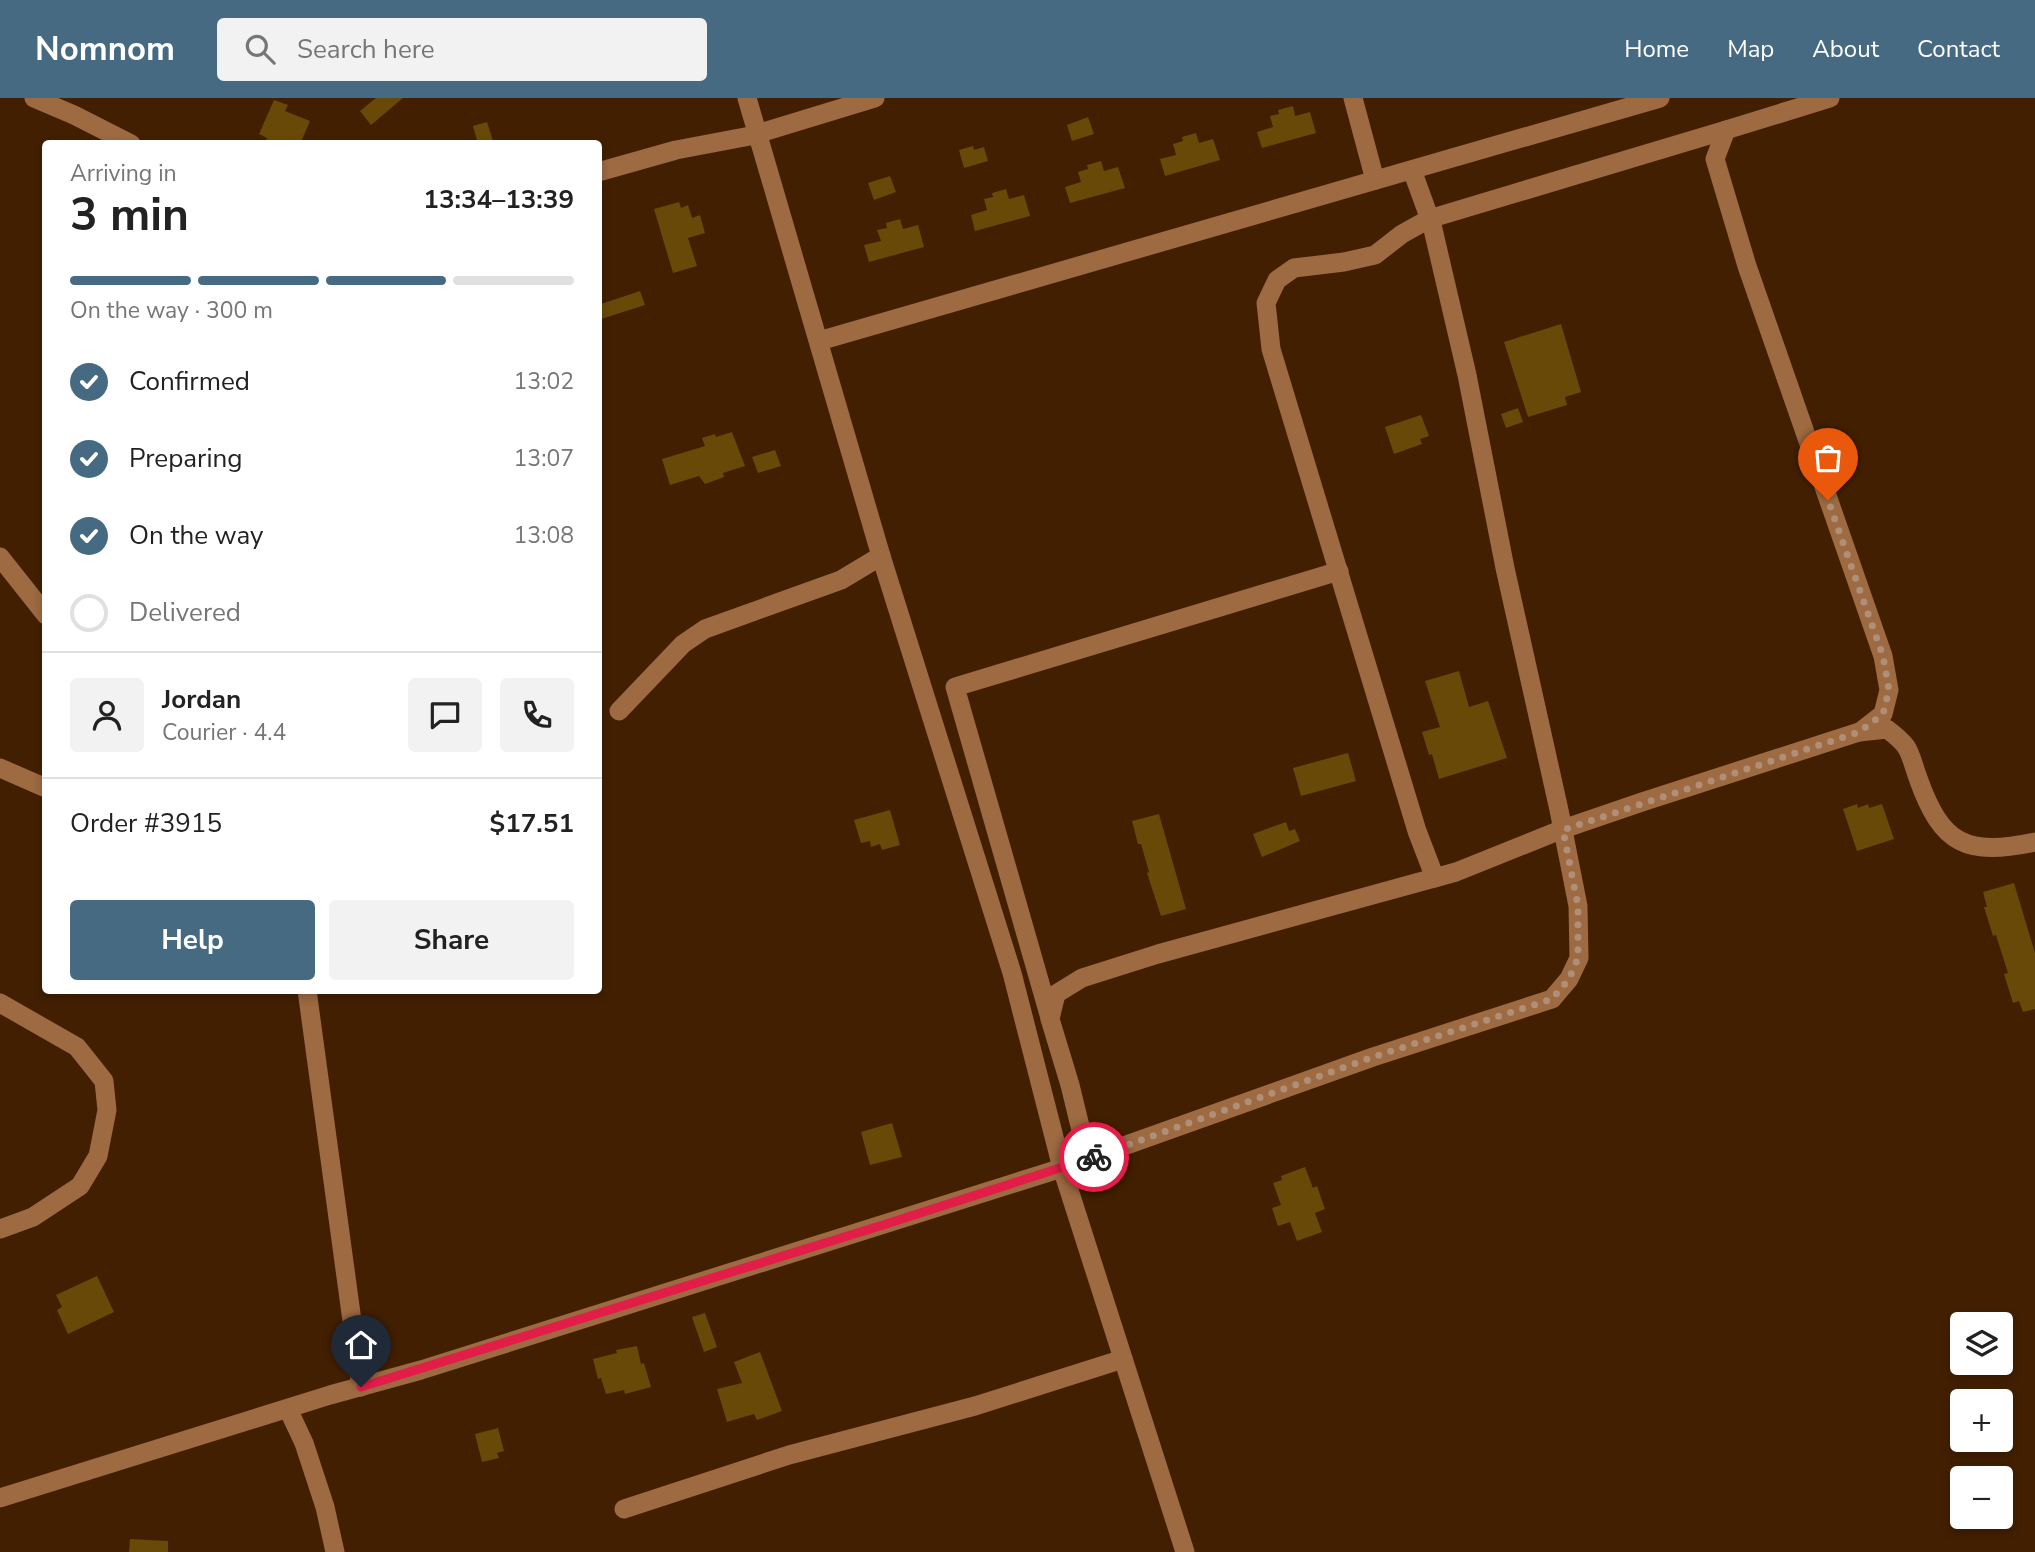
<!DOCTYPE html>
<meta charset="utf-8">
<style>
body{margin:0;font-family:"Nunito Sans",sans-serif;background:#f2f2f2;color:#222;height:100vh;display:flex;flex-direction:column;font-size:26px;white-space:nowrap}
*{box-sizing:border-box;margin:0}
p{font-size:23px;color:#767676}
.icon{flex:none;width:38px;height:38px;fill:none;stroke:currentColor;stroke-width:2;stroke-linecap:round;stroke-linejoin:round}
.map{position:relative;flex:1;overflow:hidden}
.drawer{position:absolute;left:42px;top:42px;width:560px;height:854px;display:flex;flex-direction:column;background:#fff;border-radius:7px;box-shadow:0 4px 10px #0003}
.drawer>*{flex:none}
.buttons{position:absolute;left:1950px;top:1214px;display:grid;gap:14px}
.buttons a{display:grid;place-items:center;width:63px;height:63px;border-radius:7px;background:#fff;box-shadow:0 4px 10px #0003;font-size:35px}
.pin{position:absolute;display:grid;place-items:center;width:60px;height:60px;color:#fff;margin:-72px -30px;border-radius:50% 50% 50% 0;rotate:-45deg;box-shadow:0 0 7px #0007}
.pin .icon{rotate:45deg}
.courier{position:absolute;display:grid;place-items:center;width:70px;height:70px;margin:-35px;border:5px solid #e11d48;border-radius:50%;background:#fff;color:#222;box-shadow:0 2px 9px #0007}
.summary em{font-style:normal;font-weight:700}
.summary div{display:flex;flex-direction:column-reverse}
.summary{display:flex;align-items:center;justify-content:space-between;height:119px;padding:0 28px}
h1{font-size:46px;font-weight:700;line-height:52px}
.bar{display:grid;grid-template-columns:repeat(4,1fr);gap:10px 7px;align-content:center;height:84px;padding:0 28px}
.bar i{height:9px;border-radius:5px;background:#e0e0e0}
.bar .active{background:#466a81}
.bar p{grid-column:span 4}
.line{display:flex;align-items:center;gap:18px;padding:0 28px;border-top:2px solid #e0e0e0}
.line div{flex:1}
.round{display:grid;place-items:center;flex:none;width:74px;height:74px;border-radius:7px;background:#f2f2f2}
ol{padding:0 28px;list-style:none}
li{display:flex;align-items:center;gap:21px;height:77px}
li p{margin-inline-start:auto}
li .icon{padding:7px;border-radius:50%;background:#466a81;color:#fff;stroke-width:4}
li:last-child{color:#767676}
li i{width:38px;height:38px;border:4px solid #e0e0e0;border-radius:50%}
.cta{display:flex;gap:14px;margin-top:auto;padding:14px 28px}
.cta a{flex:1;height:80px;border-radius:7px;background:#466a81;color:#fff;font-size:28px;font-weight:700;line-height:80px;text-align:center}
.cta a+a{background:#f2f2f2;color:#222}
header{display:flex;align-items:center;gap:42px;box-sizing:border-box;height:98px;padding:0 35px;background:#466a81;color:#fff}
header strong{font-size:33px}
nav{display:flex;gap:38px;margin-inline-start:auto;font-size:24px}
.search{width:490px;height:63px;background:#f2f2f2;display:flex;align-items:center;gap:18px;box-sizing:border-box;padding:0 24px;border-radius:7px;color:#767676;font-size:26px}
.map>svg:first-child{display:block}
.building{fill:#694907}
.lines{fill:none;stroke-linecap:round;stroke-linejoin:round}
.minor{stroke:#9d6a41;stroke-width:19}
.done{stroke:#af8f77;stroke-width:7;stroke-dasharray:0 12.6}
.route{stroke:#e11d48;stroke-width:9}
</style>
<header>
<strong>Nomnom</strong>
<div class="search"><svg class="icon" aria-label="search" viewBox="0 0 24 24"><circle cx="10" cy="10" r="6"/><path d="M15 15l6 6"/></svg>Search here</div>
<nav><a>Home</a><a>Map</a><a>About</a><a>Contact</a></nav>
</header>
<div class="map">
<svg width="2035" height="1454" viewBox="0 0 2035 1454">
<rect width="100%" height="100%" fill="#421f00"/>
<!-- building -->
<g class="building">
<path d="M 376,0 L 403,0 L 371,27 L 360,13 Z"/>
<path d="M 274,2 L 288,7 L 285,13 L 310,23 L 300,46 L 265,46 L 267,40 L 259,36 Z"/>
<path d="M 1293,8 L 1295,18 L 1310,14 L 1316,35 L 1262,50 L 1257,34 L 1273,29 L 1270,18 L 1279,16 L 1278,12 Z"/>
<path d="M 1088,19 L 1094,36 L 1072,43 L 1067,27 Z"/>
<path d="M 487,24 L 494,46 L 478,46 L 473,28 Z"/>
<path d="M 1196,35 L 1199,45 L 1213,41 L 1220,62 L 1165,78 L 1160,61 L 1176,57 L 1173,46 L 1183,43 L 1182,39 Z"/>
<path d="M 973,48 L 974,52 L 984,49 L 988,63 L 964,70 L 959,52 Z"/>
<path d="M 1101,63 L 1104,73 L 1118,69 L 1125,90 L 1070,105 L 1065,89 L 1081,84 L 1078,74 L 1088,71 L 1087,67 Z"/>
<path d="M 890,78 L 896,94 L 874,102 L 868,85 Z"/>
<path d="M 1006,91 L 1009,101 L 1024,97 L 1030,118 L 975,133 L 971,117 L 987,112 L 984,101 L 993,99 L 992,95 Z"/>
<path d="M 679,104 L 681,110 L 688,107 L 692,120 L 700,117 L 705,135 L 688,140 L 697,168 L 673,175 L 654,111 Z"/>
<path d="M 900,121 L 903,131 L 918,127 L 924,149 L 869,164 L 864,147 L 881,143 L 877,132 L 887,130 L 886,125 Z"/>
<path d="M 640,193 L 645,207 L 598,222 L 598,207 Z"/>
<path d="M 1561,226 L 1581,294 L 1565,299 L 1567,307 L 1528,319 L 1504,244 Z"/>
<path d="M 1518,310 L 1523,324 L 1506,330 L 1501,316 Z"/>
<path d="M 1421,317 L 1429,338 L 1420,341 L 1422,346 L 1394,356 L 1385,329 Z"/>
<path d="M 732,334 L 745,368 L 723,375 L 724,379 L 705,386 L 699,378 L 670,387 L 662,361 L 705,348 L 702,340 L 715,336 L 716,339 Z"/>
<path d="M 775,352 L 781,368 L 758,375 L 752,359 Z"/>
<path d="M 1459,573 L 1469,609 L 1488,603 L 1507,660 L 1439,681 L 1432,656 L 1429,657 L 1422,634 L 1440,629 L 1425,583 Z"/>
<path d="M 1348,655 L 1356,683 L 1301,698 L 1293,670 Z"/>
<path d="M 1857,706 L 1858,710 L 1868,706 L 1869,710 L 1882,706 L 1894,741 L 1857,753 L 1843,711 Z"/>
<path d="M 890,712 L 900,747 L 882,752 L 880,746 L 871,749 L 870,743 L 861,745 L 854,722 Z"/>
<path d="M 1159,716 L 1186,811 L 1161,818 L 1147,775 L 1149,774 L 1141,746 L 1138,746 L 1132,723 Z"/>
<path d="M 1286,724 L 1289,733 L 1295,731 L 1300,743 L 1262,759 L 1253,736 Z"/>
<path d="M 2014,785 L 2035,855 L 2035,911 L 2023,914 L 2019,903 L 2013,905 L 2004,876 L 2008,875 L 1996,837 L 1993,838 L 1984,809 L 1987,809 L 1983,794 Z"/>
<path d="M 892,1025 L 902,1059 L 870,1067 L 861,1034 Z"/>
<path d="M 1305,1069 L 1313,1090 L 1317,1088 L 1325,1111 L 1315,1115 L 1322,1134 L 1297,1143 L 1290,1124 L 1278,1128 L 1272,1110 L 1281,1107 L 1273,1085 L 1282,1082 L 1281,1078 Z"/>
<path d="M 97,1178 L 114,1214 L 68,1236 L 57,1212 L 62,1209 L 56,1197 Z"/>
<path d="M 705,1215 L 717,1249 L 704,1254 L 692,1219 Z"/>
<path d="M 637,1248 L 641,1266 L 644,1265 L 651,1289 L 625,1296 L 624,1292 L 606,1296 L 601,1280 L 598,1281 L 593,1261 L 617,1255 L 616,1252 Z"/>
<path d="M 760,1254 L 782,1313 L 757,1322 L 754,1316 L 727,1324 L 717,1291 L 742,1285 L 734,1264 Z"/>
<path d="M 498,1330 L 504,1353 L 497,1355 L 499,1360 L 482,1364 L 475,1336 Z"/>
<path d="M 130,1441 L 168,1443 L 168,1454 L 129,1454 Z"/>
</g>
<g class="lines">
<!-- minor -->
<g class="minor">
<path d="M 34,0 L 74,17 L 131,46"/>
<path d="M 747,0 L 881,458 L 1012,875 L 1062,1070 L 1185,1454"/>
<path d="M 1353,0 L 1375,82"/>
<path d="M 1830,0 L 1726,32 L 1715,61 L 1747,168 L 1883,558 L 1889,592 L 1883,616 L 1860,634"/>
<path d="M 598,74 L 676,52 L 750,38 L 875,0"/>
<path d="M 819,243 L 1660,0"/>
<path d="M 0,459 L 46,517"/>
<path d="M 619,613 L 683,546 L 705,531 L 841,482 L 881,458"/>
<path d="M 0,670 L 46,690"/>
<path d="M 1435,780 L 1417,733 L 1271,251 L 1266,205 L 1277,182 L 1294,170 L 1344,164 L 1375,157 L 1402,136 L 1429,121 L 1726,32"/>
<path d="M 307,892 L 361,1289"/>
<path d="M 0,905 L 77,949 L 104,983 L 107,1012 L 98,1058 L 80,1088 L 33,1119 L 0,1131"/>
<path d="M 1050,920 L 955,589 L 1339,473"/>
<path d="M 1088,1061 L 1070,987 L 1050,921 L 1056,896 L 1082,880 L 1158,856 L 1456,774 L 1563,731 L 1642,704 L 1859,634 L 1887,631 C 1912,650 1908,652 1918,680 C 1942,748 1967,758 2035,744"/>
<path d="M 288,1311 L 304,1345 L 325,1409 L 335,1454"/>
<path d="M 0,1400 L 330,1297 L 421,1272 L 1062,1070 L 1373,959 L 1552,901 L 1569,881 L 1579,860 L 1578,808 L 1559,712 L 1505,470 L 1467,277 L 1432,127 L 1412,72"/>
<path d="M 624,1411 L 789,1357 L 975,1308 L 1123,1261"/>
</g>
</g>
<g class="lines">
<!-- done -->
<path class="done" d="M 1094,1059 L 1373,959 L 1552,901 L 1569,881 L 1578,860 L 1578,808 L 1563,732 L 1859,634 L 1883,616 L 1889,592 L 1883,558 L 1828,402"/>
<!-- route -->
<path class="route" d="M 361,1289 L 883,1127 L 1094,1059"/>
</g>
</svg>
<div class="buttons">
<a><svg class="icon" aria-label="layers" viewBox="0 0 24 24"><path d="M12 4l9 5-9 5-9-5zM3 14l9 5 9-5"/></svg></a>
<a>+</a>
<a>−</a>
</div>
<div class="pin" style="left:1828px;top:402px;background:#ea580c"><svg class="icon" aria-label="bag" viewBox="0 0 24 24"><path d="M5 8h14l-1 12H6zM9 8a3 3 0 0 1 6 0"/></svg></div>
<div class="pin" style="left:361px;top:1289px;background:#1f2937"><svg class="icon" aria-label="home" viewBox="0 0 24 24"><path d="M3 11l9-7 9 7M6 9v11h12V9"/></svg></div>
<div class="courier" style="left:1094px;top:1059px"><svg class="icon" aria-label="bike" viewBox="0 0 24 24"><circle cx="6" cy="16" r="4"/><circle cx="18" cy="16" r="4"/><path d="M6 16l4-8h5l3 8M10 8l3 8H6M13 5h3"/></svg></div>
<section class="drawer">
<div class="summary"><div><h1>3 min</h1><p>Arriving in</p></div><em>13:34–13:39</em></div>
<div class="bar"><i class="active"></i><i class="active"></i><i class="active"></i><i></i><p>On the way · 300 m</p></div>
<ol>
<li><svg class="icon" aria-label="check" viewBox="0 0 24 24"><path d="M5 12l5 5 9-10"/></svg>Confirmed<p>13:02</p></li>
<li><svg class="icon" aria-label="check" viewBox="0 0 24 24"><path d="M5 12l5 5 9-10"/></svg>Preparing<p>13:07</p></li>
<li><svg class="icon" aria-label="check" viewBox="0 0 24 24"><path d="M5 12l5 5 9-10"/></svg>On the way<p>13:08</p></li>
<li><i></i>Delivered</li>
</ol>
<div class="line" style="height:126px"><a class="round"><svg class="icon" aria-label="person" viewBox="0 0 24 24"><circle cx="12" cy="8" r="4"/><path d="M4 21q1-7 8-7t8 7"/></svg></a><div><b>Jordan</b><p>Courier · 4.4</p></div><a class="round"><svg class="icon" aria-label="chat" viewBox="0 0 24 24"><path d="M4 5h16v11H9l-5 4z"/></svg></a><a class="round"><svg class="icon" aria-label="phone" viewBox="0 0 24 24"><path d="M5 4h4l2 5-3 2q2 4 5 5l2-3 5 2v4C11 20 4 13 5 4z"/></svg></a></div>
<div class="line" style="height:91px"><div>Order #3915</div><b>$17.51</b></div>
<div class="cta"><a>Help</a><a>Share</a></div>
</section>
</div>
